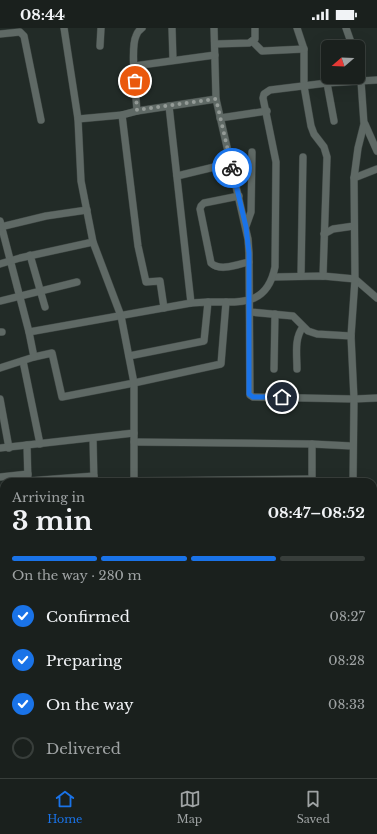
<!DOCTYPE html>
<meta charset="utf-8">
<style>
body{margin:0;font-family:"Libre Baskerville",serif;background:#232826;color:#f1f3f6;height:100vh;display:flex;flex-direction:column;font-size:15px;white-space:nowrap}
*{box-sizing:border-box;margin:0}
p{font-size:13px;color:#9fa3a4}
.icon{flex:none;width:22px;height:22px;fill:none;stroke:currentColor;stroke-width:2;stroke-linecap:round;stroke-linejoin:round}
.map{position:relative;flex:1;overflow:hidden}
.side{position:absolute;left:0px;top:450px;width:377px;height:300px;display:flex;flex-direction:column;background:#1a201d;border-radius:12px 12px 0 0;box-shadow:0 4px 16px #0002,0 0 0 1px #383e3b}
.side>*{flex:none}
.needle{width:26px;rotate:251deg}
.buttons{position:absolute;left:321px;top:12px;display:grid;gap:8px}
.buttons a{display:grid;place-items:center;width:44px;height:44px;border-radius:6px;background:#1a201d;box-shadow:0 4px 16px #0002,0 0 0 1px #383e3b;font-size:20px}
.pin{position:absolute;display:grid;place-items:center;width:34px;height:34px;color:#fff;margin:-17px;border:2px solid #fff;border-radius:50%;box-shadow:0 1px 4px #0007}
.courier{position:absolute;display:grid;place-items:center;width:40px;height:40px;margin:-20px;border:3px solid #1a73e8;border-radius:50%;background:#fff;color:#222;box-shadow:0 1px 5px #0007}
.headline em{font-style:normal;font-weight:700}
.headline div{display:flex;flex-direction:column-reverse}
.headline{display:flex;align-items:center;justify-content:space-between;height:68px;padding:0 12px}
h1{font-size:26px;font-weight:700;line-height:30px}
.bar{display:grid;grid-template-columns:repeat(4,1fr);gap:6px 4px;align-content:center;height:48px;padding:0 12px}
.bar i{height:5px;border-radius:3px;background:#383e3b}
.bar .selected{background:#1a73e8}
.bar p{grid-column:span 4}
ol{padding:0 12px;list-style:none}
li{display:flex;align-items:center;gap:12px;height:44px}
li p{margin-inline-start:auto}
li .icon{padding:4px;border-radius:50%;background:#1a73e8;color:#fff;stroke-width:4}
li:last-child{color:#9fa3a4}
li i{width:22px;height:22px;border:2px solid #383e3b;border-radius:50%}
.status{display:flex;justify-content:space-between;align-items:center;height:28px;padding:0 20px;background:#1a201d;direction:ltr}
.status svg{height:11px;fill:currentColor}
.menu{display:flex;justify-content:space-around;align-items:center;height:56px;border-top:1px solid #383e3b;background:#1a201d;font-size:11px;color:#9fa3a4}
.menu a{display:grid;justify-items:center;gap:2px}
.menu .selected{color:#1a73e8}
.map>svg:first-child{display:block}
.lines{fill:none;stroke-linecap:round;stroke-linejoin:round}
.minor-casing{stroke:#3e4643;stroke-width:8}
.minor{stroke:#5f6965;stroke-width:7}
.done{stroke:#949b97;stroke-width:4;stroke-dasharray:0 7.2}
.route{stroke:#1a73e8;stroke-width:5}
</style>
<div class="status"><b>08:44</b><svg viewBox="0 0 49 12"><path d="M0 12V9h3v3zM5 12V6h3v6zM10 12V3h3v9zM15 12V0h3v12zM26 1h20v11H26zM47 4h2v5h-2z"/></svg></div>
<div class="map">
<svg width="377" height="750" viewBox="0 0 377 750">
<rect width="100%" height="100%" fill="#222b27"/>
<g class="lines">
<defs>
<g id="minor">
<path d="M 64,0 L 78,91"/>
<path d="M 172,0 L 173,32"/>
<path d="M 214,0 L 216,71 L 248,211 L 249,225 L 250,367 L 253,369 L 354,371 L 377,370"/>
<path d="M 297,0 L 304,21 L 304,58 L 311,98 L 314,106 L 324,119 L 327,129 L 323,248"/>
<path d="M 346,0 L 352,17"/>
<path d="M 0,6 L 20,4 L 24,8 L 41,92"/>
<path d="M 252,13 L 262,23 L 304,21"/>
<path d="M 215,16 L 249,15 L 255,11 L 255,0"/>
<path d="M 100,18 L 101,0"/>
<path d="M 134,38 L 215,27"/>
<path d="M 327,55 L 334,93"/>
<path d="M 137,83 C 136,67 130,20 136,8 C 137,5 139,2 142,0"/>
<path d="M 122,87 L 138,218 L 146,254 L 160,253 L 164,280"/>
<path d="M 220,90 L 267,83"/>
<path d="M 365,96 L 377,123"/>
<path d="M 177,148 L 231,135"/>
<path d="M 354,150 L 377,141"/>
<path d="M 239,168 L 204,175 L 201,178 L 200,181 L 211,235 C 220,244 239,236 249,234"/>
<path d="M 0,193 L 29,304 L 191,275 L 169,78"/>
<path d="M 246,198 L 251,184 L 252,124"/>
<path d="M 0,199 L 46,188 L 87,182"/>
<path d="M 324,206 L 333,201 L 354,198"/>
<path d="M 30,227 L 45,279"/>
<path d="M 0,236 L 20,230 L 93,214"/>
<path d="M 301,248 L 303,129"/>
<path d="M 273,249 L 323,248 L 355,251 L 377,270"/>
<path d="M 0,273 L 77,254"/>
<path d="M 208,274 C 242,274 267,278 275,239 L 276,134 L 263,70 L 264,66 L 270,62 L 327,55 L 377,52"/>
<path d="M 250,284 L 293,288 L 308,303 L 317,306 L 351,308"/>
<path d="M 0,304 L 2,304"/>
<path d="M 29,304 L 34,329 L 52,325 L 62,369 L 134,355 L 221,336 L 226,274"/>
<path d="M 129,328 L 204,313 L 208,274 L 191,275"/>
<path d="M 23,333 L 40,416"/>
<path d="M 0,340 L 34,329"/>
<path d="M 274,341 L 275,286"/>
<path d="M 297,341 C 297,327 294,310 303,299"/>
<path d="M 0,371 L 9,420"/>
<path d="M 93,410 L 94,454"/>
<path d="M 134,414 L 312,416 L 352,418"/>
<path d="M 27,417 L 28,454"/>
<path d="M 0,420 L 134,405"/>
<path d="M 0,449 L 28,446"/>
<path d="M 28,453 L 94,448"/>
<path d="M 134,453 L 312,451"/>
<path d="M 134,454 L 134,355 L 121,288 L 93,214 L 81,153 L 78,91 L 122,87 L 137,83 L 216,71"/>
<path d="M 312,454 L 312,416"/>
<path d="M 353,454 L 354,371 L 351,308 L 355,251 L 354,150 L 358,120 L 364,96 L 361,53"/>
<path d="M 0,475 L 4,475"/>
<path d="M 0,508 L 4,508"/>
<path d="M 0,541 L 4,541"/>
<path d="M 0,591 L 4,630"/>
<path d="M 0,721 L 4,721"/>
<path d="M 133,746 L 133,750"/>
<path d="M 355,746 L 356,750"/>
</g>
</defs>
<!-- minor casing -->
<use href="#minor" class="minor-casing"/>
<!-- minor -->
<use href="#minor" class="minor"/>
</g>
<g class="lines">
<!-- done -->
<path class="done" d="M 135,53 L 137,82 L 216,71 L 232,140"/>
<!-- route -->
<path class="route" d="M 232,140 L 246,199 L 249,225 L 249,366 L 253,369 L 282,369"/>
</g>
</svg>
<div class="buttons">
<a><svg class="needle" viewBox="-14 -14 28 28"><path d="M0-13l5 13h-10z" fill="#e53935"/><path d="M0 13l5-13h-10z" fill="#9fa3a4"/></svg></a>
</div>
<div class="pin" style="left:135px;top:53px;background:#ea580c"><svg class="icon" aria-label="bag" viewBox="0 0 24 24"><path d="M5 8h14l-1 12H6zM9 8a3 3 0 0 1 6 0"/></svg></div>
<div class="pin" style="left:282px;top:369px;background:#1f2937"><svg class="icon" aria-label="home" viewBox="0 0 24 24"><path d="M3 11l9-7 9 7M6 9v11h12V9"/></svg></div>
<div class="courier" style="left:232px;top:140px"><svg class="icon" aria-label="bike" viewBox="0 0 24 24"><circle cx="6" cy="16" r="4"/><circle cx="18" cy="16" r="4"/><path d="M6 16l4-8h5l3 8M10 8l3 8H6M13 5h3"/></svg></div>
<section class="side">
<div class="headline"><div><h1>3 min</h1><p>Arriving in</p></div><em>08:47–08:52</em></div>
<div class="bar"><i class="selected"></i><i class="selected"></i><i class="selected"></i><i></i><p>On the way · 280 m</p></div>
<ol>
<li><svg class="icon" aria-label="check" viewBox="0 0 24 24"><path d="M5 12l5 5 9-10"/></svg>Confirmed<p>08:27</p></li>
<li><svg class="icon" aria-label="check" viewBox="0 0 24 24"><path d="M5 12l5 5 9-10"/></svg>Preparing<p>08:28</p></li>
<li><svg class="icon" aria-label="check" viewBox="0 0 24 24"><path d="M5 12l5 5 9-10"/></svg>On the way<p>08:33</p></li>
<li><i></i>Delivered</li>
</ol>
</section>
</div>
<nav class="menu">
<a class="selected"><svg class="icon" aria-label="home" viewBox="0 0 24 24"><path d="M3 11l9-7 9 7M6 9v11h12V9"/></svg>Home</a>
<a><svg class="icon" aria-label="map" viewBox="0 0 24 24"><path d="M3 6l6-2 6 2 6-2v14l-6 2-6-2-6 2zM9 4v14M15 6v14"/></svg>Map</a>
<a><svg class="icon" aria-label="saved" viewBox="0 0 24 24"><path d="M7 4h10v16l-5-4-5 4z"/></svg>Saved</a>
</nav>
